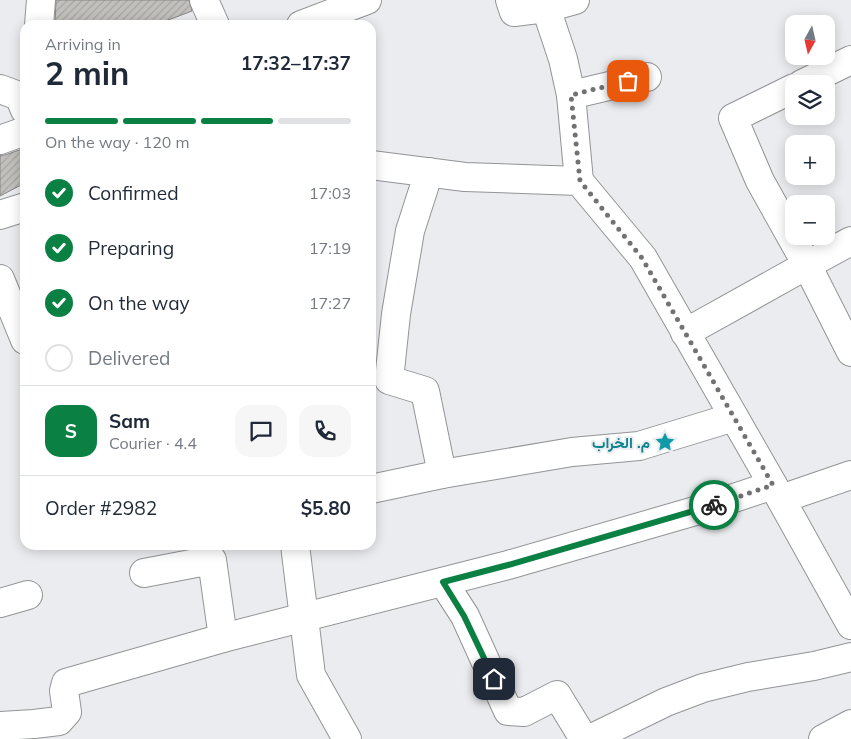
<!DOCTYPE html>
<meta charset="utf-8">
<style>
body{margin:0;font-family:Mulish,Vazirmatn,sans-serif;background:#f6f6f7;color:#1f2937;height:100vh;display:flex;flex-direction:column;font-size:19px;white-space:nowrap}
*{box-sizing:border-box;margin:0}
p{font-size:16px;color:#747a83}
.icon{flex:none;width:28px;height:28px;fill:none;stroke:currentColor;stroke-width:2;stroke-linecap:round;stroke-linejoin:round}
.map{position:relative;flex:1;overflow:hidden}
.side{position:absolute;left:20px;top:20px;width:356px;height:530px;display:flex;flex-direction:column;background:#fff;border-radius:15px;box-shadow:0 2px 12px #0003}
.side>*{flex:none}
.needle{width:32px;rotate:188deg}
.tools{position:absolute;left:785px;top:15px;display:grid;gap:10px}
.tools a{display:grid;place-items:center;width:50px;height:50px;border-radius:10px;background:#fff;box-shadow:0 2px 12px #0003;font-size:25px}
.pin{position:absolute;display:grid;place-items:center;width:42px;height:42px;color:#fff;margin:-21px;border-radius:10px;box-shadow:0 2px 8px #0006}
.courier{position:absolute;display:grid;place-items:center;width:50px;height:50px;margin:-25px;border:4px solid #0b8043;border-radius:50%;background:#fff;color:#222;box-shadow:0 1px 6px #0007}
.overview em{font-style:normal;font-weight:700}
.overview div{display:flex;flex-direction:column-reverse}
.overview{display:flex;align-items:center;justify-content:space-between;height:85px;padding:0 25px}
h1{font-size:32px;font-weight:700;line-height:38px}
.bar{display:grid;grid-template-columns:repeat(4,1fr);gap:8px 5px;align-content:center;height:60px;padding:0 25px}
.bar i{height:6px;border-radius:4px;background:#e0e1e3}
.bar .active{background:#0b8043}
.bar p{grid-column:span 4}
.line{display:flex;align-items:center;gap:12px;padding:0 25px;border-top:1px solid #e0e1e3}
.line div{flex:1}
.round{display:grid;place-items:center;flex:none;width:52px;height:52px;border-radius:15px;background:#f6f6f7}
ol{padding:0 25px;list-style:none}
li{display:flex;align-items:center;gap:15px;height:55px}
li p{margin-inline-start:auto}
li .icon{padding:5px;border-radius:50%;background:#0b8043;color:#fff;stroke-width:4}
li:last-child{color:#747a83}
li i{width:28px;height:28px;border:2px solid #e0e1e3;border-radius:50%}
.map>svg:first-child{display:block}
.building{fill:url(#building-hatch);stroke:#878683}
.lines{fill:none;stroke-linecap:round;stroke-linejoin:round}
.minor-casing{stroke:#929496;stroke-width:30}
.major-casing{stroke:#929496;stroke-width:30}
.minor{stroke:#fff;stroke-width:28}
.major{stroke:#fff;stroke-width:28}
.done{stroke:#717274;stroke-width:5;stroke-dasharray:0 9}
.route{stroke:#0b8043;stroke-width:6}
.labels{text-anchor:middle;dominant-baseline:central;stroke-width:4;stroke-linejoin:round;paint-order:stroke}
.culture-label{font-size:15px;font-weight:bold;fill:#0d838f;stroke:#eaecef;text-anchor:end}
</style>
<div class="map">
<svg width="851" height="739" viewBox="0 0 851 739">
<defs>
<pattern id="building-hatch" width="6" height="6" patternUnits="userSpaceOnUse" patternTransform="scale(1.25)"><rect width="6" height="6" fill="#c1c0bd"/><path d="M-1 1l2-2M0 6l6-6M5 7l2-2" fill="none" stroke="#a6a5a3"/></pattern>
</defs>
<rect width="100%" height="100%" fill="#eaecef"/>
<!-- building -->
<g class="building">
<path d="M 56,0 L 189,0 L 192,11 L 155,25 L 55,25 Z"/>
<path d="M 25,148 L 25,183 L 0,196 L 0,155 L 5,155 Z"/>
</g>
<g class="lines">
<defs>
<g id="minor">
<path d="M 204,0 L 215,25"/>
<path d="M 510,0 L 514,12 L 546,8 L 563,59 L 571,95 L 579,181"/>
<path d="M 546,8 L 575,0"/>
<path d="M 39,25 L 41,0"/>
<path d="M 802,84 L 851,60"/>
<path d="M 0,89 L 19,96 L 25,110"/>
<path d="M 571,95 L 647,77"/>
<path d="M 371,165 L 465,177 L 579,181 L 643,258 L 773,485 L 851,625"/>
<path d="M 0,215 L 25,207"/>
<path d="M 851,241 L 807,265 L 851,352"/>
<path d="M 0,279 L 25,340"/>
<path d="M 685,333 L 807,265 L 760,181 L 733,118 L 794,88"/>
<path d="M 442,474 L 572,452 L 639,446 L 734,417"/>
<path d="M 371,489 L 442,474 L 425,391 L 389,380 L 396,314 L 410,231 L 429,172"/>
<path d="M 781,499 L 851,475"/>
<path d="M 295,545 L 311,675 L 347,739"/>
<path d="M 144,573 L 212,560 L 223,638"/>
<path d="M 443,582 L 465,616 L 508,711 L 524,712 L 557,695 L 584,739"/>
<path d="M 0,603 L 28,595"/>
<path d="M 0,726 L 34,724 L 59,721 L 67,712 L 64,691 L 66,683 L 223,638 L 508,565 L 695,511 L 773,485"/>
<path d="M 590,739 L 666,702 L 703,688 L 748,677 L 814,666 L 851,657"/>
<path d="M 823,739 L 851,724"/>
</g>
<g id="major">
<path d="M 301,25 L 367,0"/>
<path d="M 0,140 L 25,131"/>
</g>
</defs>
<!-- minor casing -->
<use href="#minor" class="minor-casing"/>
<!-- major casing -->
<use href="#major" class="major-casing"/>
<!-- minor -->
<use href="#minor" class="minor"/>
<!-- major -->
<use href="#major" class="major"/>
</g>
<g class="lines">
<!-- done -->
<path class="done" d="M 628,81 L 571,95 L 580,181 L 642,258 L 773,485 L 714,505"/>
<!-- route -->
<path class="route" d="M 494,679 L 464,616 L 443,582 L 508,565 L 714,505"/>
</g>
<!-- icons -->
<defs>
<symbol id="sight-bare" viewBox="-9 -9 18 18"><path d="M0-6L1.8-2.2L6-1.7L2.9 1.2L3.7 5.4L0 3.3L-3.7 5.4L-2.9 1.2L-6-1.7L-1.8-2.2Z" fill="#0f9aa8" stroke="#eaecef" stroke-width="2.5" paint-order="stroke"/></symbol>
</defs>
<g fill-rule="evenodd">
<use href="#sight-bare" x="651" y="428" width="28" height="28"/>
</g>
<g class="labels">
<!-- culture labels -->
<g class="culture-label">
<text x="650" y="442">م. الخراب</text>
</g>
</g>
</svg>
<div class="tools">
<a><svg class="needle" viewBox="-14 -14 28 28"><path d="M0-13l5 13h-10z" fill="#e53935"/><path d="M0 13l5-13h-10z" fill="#747a83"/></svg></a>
<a><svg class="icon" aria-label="layers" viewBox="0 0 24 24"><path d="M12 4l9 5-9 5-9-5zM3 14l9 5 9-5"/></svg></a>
<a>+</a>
<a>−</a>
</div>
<div class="pin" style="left:628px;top:81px;background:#ea580c"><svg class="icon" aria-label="bag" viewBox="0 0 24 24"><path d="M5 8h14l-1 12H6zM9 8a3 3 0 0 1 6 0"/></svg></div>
<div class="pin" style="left:494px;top:679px;background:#1f2937"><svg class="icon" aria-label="home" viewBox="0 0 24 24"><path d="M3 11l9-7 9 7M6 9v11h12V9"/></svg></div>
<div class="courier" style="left:714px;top:505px"><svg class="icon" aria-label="bike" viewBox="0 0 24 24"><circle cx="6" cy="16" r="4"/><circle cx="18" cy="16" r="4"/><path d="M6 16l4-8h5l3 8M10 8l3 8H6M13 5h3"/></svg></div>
<section class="side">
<div class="overview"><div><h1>2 min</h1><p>Arriving in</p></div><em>17:32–17:37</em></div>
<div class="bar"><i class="active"></i><i class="active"></i><i class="active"></i><i></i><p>On the way · 120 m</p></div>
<ol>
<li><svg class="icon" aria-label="check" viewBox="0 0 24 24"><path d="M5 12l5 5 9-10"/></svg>Confirmed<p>17:03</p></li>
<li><svg class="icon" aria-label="check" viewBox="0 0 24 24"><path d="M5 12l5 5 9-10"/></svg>Preparing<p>17:19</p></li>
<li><svg class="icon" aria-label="check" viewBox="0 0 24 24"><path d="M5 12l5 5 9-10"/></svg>On the way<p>17:27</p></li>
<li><i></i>Delivered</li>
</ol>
<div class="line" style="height:90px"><b class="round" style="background:#0b8043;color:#fff">S</b><div><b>Sam</b><p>Courier · 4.4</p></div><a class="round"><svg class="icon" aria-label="chat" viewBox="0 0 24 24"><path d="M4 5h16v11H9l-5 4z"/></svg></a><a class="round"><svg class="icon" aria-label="phone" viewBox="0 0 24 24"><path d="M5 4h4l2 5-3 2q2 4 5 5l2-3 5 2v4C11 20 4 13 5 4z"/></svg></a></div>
<div class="line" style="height:65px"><div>Order #2982</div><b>$5.80</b></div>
</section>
</div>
